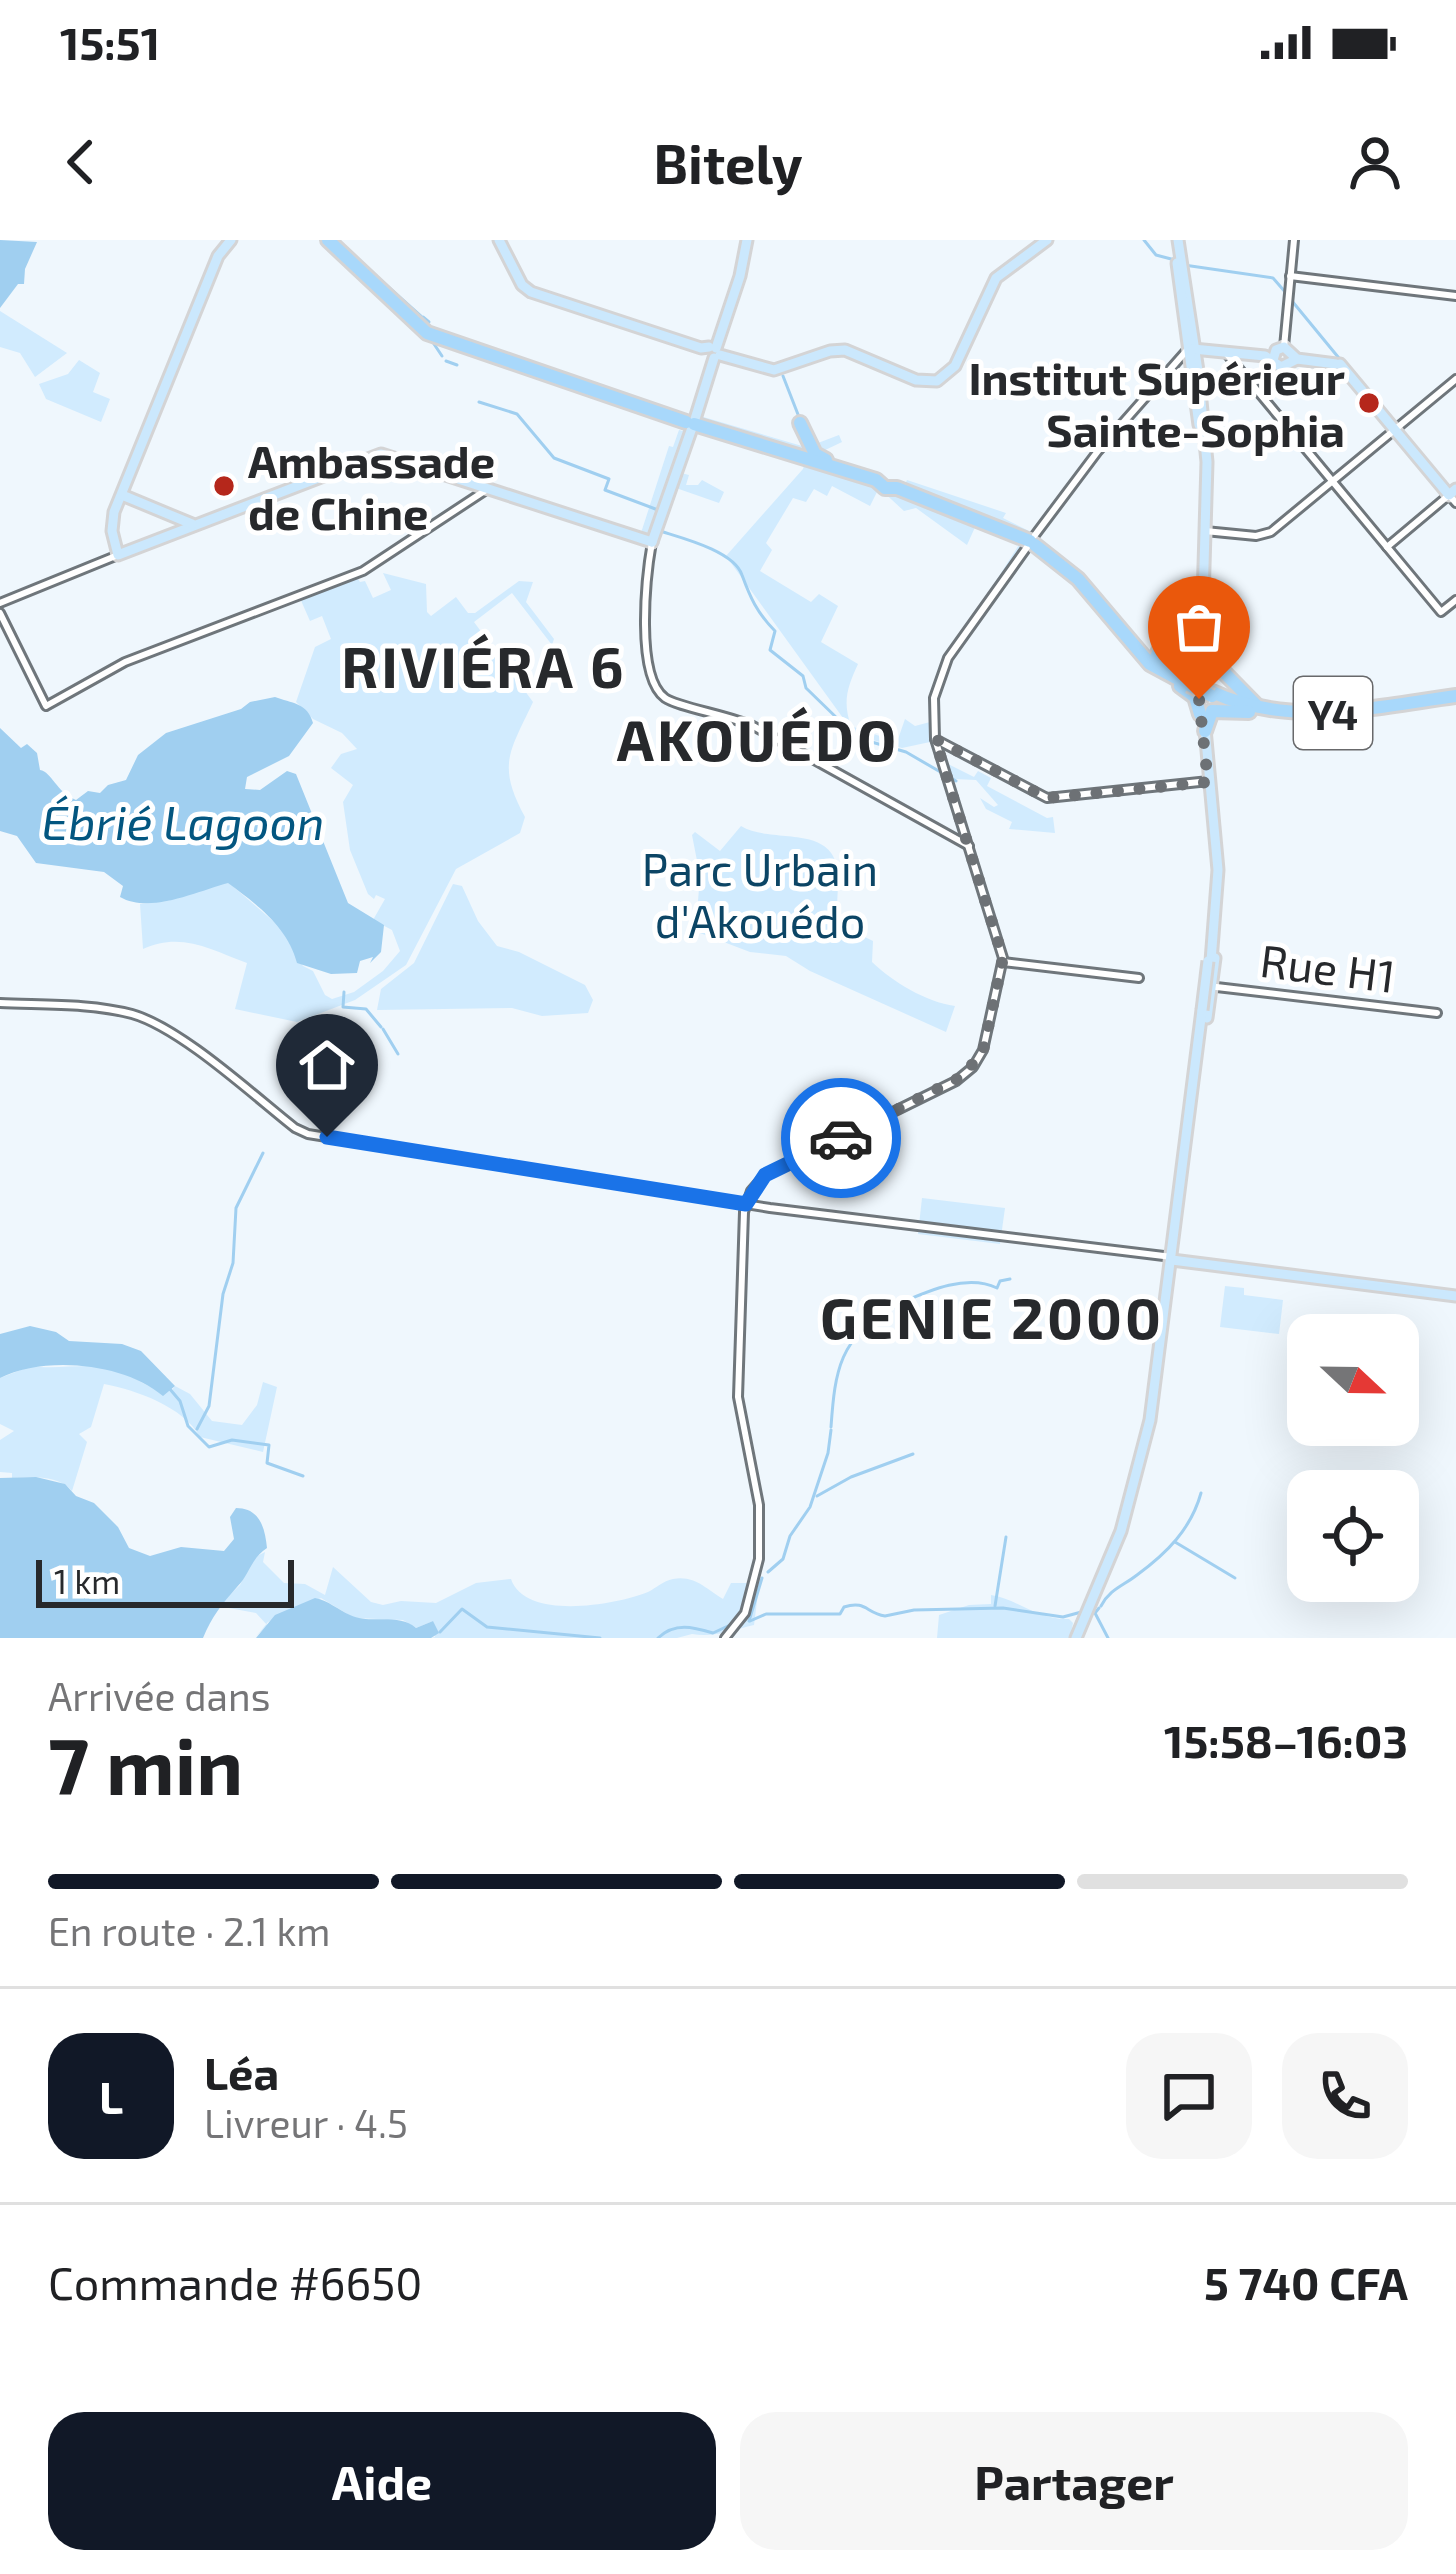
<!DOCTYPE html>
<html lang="fr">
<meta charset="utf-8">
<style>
body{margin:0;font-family:"Exo 2",sans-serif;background:#f6f6f6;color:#202124;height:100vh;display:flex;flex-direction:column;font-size:45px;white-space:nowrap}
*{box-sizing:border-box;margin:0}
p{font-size:39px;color:#757577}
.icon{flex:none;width:66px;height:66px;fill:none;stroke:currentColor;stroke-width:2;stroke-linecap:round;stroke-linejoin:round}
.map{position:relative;height:1398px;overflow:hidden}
.panel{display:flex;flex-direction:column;background:#fff;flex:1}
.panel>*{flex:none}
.needle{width:78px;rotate:112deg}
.tools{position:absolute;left:1287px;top:1074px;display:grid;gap:24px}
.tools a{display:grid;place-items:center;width:132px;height:132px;border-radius:24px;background:#fff;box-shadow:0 12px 48px #0002;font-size:60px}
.scale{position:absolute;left:36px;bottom:30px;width:258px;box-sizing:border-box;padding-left:12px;border:6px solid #27292c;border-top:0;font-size:33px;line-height:42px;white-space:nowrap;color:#27292c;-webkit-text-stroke:9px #fff;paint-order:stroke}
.pin{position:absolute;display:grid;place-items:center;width:102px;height:102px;color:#fff;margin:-123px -51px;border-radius:50% 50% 50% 0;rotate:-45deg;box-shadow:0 0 12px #0007}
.pin .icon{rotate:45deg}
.courier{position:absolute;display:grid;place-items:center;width:120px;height:120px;margin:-60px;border:9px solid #1a73e8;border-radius:50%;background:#fff;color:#222;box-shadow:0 3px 15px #0007}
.summary em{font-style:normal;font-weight:700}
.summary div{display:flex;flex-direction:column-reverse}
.summary{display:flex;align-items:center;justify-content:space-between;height:204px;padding:0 48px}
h1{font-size:78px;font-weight:700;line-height:90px}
.bar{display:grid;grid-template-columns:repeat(4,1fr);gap:18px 12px;align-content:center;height:144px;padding:0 48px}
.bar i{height:15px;border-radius:9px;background:#e0e0e0}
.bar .selected{background:#111827}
.bar p{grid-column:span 4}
.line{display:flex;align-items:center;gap:30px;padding:0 48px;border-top:3px solid #e0e0e0}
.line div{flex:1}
.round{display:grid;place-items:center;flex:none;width:126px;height:126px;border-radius:36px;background:#f6f6f6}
.action{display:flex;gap:24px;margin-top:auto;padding:24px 48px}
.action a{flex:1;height:138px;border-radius:36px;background:#111827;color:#fff;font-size:48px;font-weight:700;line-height:138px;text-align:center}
.action a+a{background:#f6f6f6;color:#202124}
.status{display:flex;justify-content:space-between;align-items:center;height:84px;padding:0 60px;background:#fff;direction:ltr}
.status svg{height:33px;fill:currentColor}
header{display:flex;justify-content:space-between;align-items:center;height:156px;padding:0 48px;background:#fff;font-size:54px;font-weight:700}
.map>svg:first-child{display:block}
.green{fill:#d1ebfe}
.water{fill:#a0cff0}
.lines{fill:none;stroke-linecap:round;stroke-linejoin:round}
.stream{stroke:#a0cff0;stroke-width:3}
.minor-casing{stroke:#6f767b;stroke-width:12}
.major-casing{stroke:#d4d4d5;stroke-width:15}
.highway-casing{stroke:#d4d4d5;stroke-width:18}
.minor{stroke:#fff;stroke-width:6}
.major{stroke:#cbe8fd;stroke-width:9}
.highway{stroke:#a8d8fb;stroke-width:12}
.major-bridge-casing{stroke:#d4d4d5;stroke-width:15;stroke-linecap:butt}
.highway-bridge-casing{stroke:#d4d4d5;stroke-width:18;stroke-linecap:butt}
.major-bridge{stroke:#cbe8fd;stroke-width:9}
.highway-bridge{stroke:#a8d8fb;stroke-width:12}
.done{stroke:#6d7175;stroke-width:12;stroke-dasharray:0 21.6}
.route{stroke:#1a73e8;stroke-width:15}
.poi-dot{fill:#b5271b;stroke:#fff;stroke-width:4.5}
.labels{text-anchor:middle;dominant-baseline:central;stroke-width:10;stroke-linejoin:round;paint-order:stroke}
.shield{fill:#fff;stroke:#68696b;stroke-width:3}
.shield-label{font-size:42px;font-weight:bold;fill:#27292c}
.poi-label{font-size:45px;font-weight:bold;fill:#27292c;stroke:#fff;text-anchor:end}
.park-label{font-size:45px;fill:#0c4565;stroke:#fff}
.street-label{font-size:45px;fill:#27292c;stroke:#fff}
.water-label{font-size:48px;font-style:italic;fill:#035680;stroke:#fff}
.district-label{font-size:57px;font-weight:bold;letter-spacing:3px;fill:#27292c;stroke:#fff}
</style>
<div class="status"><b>15:51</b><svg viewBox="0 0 49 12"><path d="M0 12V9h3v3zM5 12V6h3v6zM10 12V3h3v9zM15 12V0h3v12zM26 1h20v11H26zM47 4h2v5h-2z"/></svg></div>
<header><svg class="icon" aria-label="back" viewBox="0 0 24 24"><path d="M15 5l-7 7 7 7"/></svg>Bitely<svg class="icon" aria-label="person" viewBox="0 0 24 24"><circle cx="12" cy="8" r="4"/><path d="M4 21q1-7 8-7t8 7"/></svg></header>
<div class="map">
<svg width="1456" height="1398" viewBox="0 0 1456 1398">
<rect width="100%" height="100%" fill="#eff7fd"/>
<!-- green -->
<g class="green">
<path d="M 0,71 L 67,113 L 35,137 L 20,113 L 0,107 Z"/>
<path d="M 79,120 L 100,133 L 93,152 L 110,159 L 101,182 L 46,159 L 39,144 L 68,134 Z"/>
<path d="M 700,176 L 819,211 L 818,203 L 839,195 L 842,202 L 821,212 L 827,218 L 878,235 L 883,241 L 889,239 L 891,245 L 903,249 L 907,240 L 1006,273 L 1003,278 L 1035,294 L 1037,302 L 1032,303 L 965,390 L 1020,303 L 976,285 L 967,305 L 916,268 L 904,271 L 879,248 L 870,266 L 832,246 L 827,256 L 814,249 L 806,262 L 793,258 L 766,303 L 772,310 L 760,331 L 811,362 L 819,354 L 838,366 L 821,402 L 858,424 C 848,446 842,461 851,486 L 897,502 L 905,479 L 915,486 L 930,482 L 930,502 L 902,508 L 847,493 L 843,478 L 726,316 L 803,229 L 805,222 L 697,186 Z"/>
<path d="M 679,190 L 691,193 L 681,233 L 689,235 L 686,245 L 698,245 L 702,240 L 724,252 L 719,263 L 676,248 L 659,302 L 640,296 L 669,206 L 673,207 Z"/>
<path d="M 383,333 L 426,344 L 427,372 L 431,376 L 456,357 L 468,373 L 475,373 L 519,341 L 533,342 L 526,362 L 554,399 L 552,405 L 512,353 L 474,382 L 533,462 C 509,513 497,525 525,577 L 520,593 L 456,629 L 406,725 L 355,760 L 297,782 L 235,769 L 247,723 C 212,710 181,691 143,709 L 140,664 L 167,661 L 228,642 L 281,688 L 303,726 L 313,731 L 325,755 L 332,759 L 354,752 L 383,731 L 400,711 L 392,690 L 373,680 L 385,659 L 376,655 L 374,659 L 368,654 L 350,610 L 343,562 L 353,545 L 331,528 L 341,514 L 357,509 L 342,493 L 313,479 L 296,462 L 315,407 L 331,399 L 322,376 L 310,381 L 299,356 L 356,335 L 360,342 L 365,341 L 373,358 L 391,350 Z"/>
<path d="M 948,524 L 974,537 L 978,531 L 991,538 L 987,546 L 1047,578 L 1053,577 L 1055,593 L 1009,589 L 1012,582 L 986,569 L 980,558 L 994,567 L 998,565 L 976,540 L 954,539 L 953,543 Z"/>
<path d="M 741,586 C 770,604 829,584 837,627 C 840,646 835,665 838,684 L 873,701 L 872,722 C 893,742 926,762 955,766 L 946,792 L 810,731 L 786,716 L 750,712 L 700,693 L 696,686 L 700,636 L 692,595 L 695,592 L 720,611 Z"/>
<path d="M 453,644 L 462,646 L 478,681 L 497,706 L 519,712 L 585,745 L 593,760 L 588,773 L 542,776 L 512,768 L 377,770 L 381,749 L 414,723 Z"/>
<path d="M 922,958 L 1005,968 L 1000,1004 L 918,994 Z"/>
<path d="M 1225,1046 L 1244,1048 L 1244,1055 L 1283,1060 L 1279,1094 L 1220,1087 Z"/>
<path d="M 31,1126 C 57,1130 84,1123 110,1128 C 133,1133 149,1153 172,1150 L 175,1146 L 190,1154 L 212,1181 L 242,1185 L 257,1165 L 263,1142 L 277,1147 L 263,1212 L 200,1197 C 184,1167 136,1150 104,1144 L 91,1187 L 79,1194 L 87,1202 L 72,1251 C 58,1235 32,1237 12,1238 L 12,1233 L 0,1232 L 0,1200 L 14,1191 L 0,1184 L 0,1138 Z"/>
<path d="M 265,1312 L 263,1322 L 284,1343 L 305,1344 L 325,1355 L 333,1327 L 371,1362 L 383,1365 L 401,1361 L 436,1363 L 476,1343 L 511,1339 C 525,1381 616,1365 648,1352 C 656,1348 663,1341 673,1339 C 695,1335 706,1349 723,1359 L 731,1343 L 750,1343 L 761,1330 L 754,1385 C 733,1390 714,1398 692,1394 L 677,1398 L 431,1398 L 435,1397 L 433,1381 L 416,1388 L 403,1380 L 354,1378 L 321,1358 L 268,1382 L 255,1398 L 267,1385 L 256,1373 L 218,1366 L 240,1345 L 253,1318 Z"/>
<path d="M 991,1355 C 1020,1360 1037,1380 1069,1379 L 1073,1383 L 1070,1398 L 937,1398 L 939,1375 L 969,1365 L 991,1364 Z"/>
</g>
<!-- water -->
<g class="water">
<path d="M 0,0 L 37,2 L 25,29 L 24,44 L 18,44 L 0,68 Z"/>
<path d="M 275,457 C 291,463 308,463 313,483 L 289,516 L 247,537 L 245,549 L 260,550 L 287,531 L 296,534 L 348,663 L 384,685 L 381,712 L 370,723 L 373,717 L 360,721 L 357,733 L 331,734 L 297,723 C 288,688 258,665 228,643 C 195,652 150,674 120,657 L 123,646 L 104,632 L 36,623 L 17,596 L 0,591 L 0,488 L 21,508 L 27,504 L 37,513 L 40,530 C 52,532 56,552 76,560 L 88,551 L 100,553 L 108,545 L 126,540 L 138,515 L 166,493 L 241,469 L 250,462 Z"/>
<path d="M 30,1086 L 56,1092 L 69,1101 L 122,1104 L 141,1111 L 175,1146 L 163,1156 C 125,1123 45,1115 0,1138 L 0,1094 Z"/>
<path d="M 36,1237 L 65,1244 L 76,1256 L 94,1263 L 118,1287 L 129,1308 L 150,1316 L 181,1307 L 224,1311 L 234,1299 L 230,1277 L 236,1268 C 260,1268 265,1288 267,1308 C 251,1318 250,1334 237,1347 C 222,1364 212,1376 203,1398 L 0,1398 L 0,1238 Z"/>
<path d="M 315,1358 C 329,1361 337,1369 350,1375 C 370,1385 398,1372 416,1388 L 433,1381 L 439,1393 L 431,1398 L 256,1398 L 275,1375 Z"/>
</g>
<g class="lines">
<!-- stream -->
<g class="stream">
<path d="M 1144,0 L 1156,15 L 1175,20"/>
<path d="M 346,9 L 421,76"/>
<path d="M 1184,25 L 1273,38 L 1286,53"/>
<path d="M 1292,61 L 1343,123"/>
<path d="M 423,77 L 429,82"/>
<path d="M 430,98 L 442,116"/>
<path d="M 446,121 L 457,125"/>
<path d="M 783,136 L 799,177"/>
<path d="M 479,162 L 517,174 L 554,218 L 609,239 L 605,250 L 658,270"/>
<path d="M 660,291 C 682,298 734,311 742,335 C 750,357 757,373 775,391 L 770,410 L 803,436 L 806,448 L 841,482 L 851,496 L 906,512 L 956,541"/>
<path d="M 1210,444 L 1229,452"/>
<path d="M 344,752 L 343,767 L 366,769 L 381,787"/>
<path d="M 383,789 L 398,814"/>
<path d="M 896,1065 C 926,1052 966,1033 997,1048 L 1000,1041 L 1010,1039"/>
<path d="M 169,1148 L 180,1161 L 188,1186 L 209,1207 L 232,1200 L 269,1205 L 267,1223 L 303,1236"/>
<path d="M 831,1187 C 835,1131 839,1097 894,1067"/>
<path d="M 197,1189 L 209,1166 L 223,1054 L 233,1023 L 236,968 L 263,913"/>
<path d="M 817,1256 L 851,1237 L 913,1214"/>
<path d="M 1175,1302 L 1235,1338"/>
<path d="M 768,1332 L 783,1319 L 790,1296 L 810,1267 L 828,1213 L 831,1190"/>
<path d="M 995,1366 L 1006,1297"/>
<path d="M 1101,1366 C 1110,1349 1123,1346 1137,1335 C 1167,1313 1191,1289 1201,1253"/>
<path d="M 1099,1368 L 1095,1373 L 1108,1398"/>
<path d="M 749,1381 L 762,1338"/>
<path d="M 750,1381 L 766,1374 L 840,1374 L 844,1367 C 866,1360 866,1373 885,1376 L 914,1370 L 1003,1368 L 1063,1377 L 1085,1371"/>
<path d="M 440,1392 L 462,1369 L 487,1387 L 600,1398"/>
<path d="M 658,1398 C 675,1382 693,1387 713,1393 L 728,1386"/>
</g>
<defs>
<g id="minor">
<path d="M 1290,36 L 1456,56"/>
<path d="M 1284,107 L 1294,0"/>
<path d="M 1226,113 L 1441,372 L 1456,360"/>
<path d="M 1205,291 L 1256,296 L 1271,292 L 1456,139"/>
<path d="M 1035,295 L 1098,211 L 1188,109"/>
<path d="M 652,302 C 646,336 635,436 665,458 C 677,467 733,476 755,487 L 969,606"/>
<path d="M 1387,307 L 1449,255 L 1456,263"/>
<path d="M 0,363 L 118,315"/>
<path d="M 0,373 L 46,466 L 125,422 L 363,331 L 486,250"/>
<path d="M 935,499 L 1047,558 L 1209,541"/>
<path d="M 1003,722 L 1139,738"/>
<path d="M 1208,746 L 1437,773"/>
<path d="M 0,763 C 42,765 91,763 132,774 C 181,788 253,855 295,888 L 308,894 L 770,968 L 1172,1017"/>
<path d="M 725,1398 L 745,1373 L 759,1319 L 759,1265 L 738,1157 L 744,972 L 751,951 L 765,935 L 956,841 L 973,827 L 983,810 L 1003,718 L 935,499 L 934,458 L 948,418 L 1030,303"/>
</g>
<g id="major">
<path d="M 231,0 L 218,16 L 114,272 L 112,291 L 118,315 L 381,214 L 652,302"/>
<path d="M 499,0 L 522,45 L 531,52 L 701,108 L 709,107"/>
<path d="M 1178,0 L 1198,131 L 1207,222 L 1201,430"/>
<path d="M 1177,23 L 1199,185"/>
<path d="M 716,108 L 740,36 L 747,0"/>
<path d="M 1193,109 L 1265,116 L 1281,127 L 1297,119"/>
<path d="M 720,115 L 774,130 L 830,111 L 845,110 L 916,140 L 937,141 L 955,126 L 996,38 L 1047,0"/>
<path d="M 1273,120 L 1276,110 L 1284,107 L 1297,119 L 1336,124"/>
<path d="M 1340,124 L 1449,255 L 1456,249"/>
<path d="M 695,179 L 714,118"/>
<path d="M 122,255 L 192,284"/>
<path d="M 652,302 L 693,185"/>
<path d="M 1205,489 L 1218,630 L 1211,721"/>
<path d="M 1207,778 L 1215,718"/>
<path d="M 1172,1020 L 1456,1056"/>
<path d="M 1076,1398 L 1121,1291 L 1150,1180 L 1202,770"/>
</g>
<g id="highway">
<path d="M 328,0 L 427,93 L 686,182"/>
<path d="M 800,183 L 815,214 L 826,220"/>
<path d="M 694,184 L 876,240 L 885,248 L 897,248 L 1030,301"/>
<path d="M 1035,305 L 1078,339 L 1150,424 L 1189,445"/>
<path d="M 1200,393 L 1204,412 L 1256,465"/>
<path d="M 1164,429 L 1155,419 L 1159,411 C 1183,413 1194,419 1198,443"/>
<path d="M 1180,446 L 1195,457 L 1200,474"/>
<path d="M 1212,452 C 1291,488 1374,467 1456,456"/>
<path d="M 1202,454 L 1205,423 L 1213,421 L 1218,426"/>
<path d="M 1205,491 L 1212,471 L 1249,472"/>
</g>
</defs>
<!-- minor casing -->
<use href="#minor" class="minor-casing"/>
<!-- major casing -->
<use href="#major" class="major-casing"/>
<!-- highway casing -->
<use href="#highway" class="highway-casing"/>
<!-- minor -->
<use href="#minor" class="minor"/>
<!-- major -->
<use href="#major" class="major"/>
<!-- highway -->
<use href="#highway" class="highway"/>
<defs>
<path id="major-bridge" d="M 1202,770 L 1208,721"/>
<path id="highway-bridge" d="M 1189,445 L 1212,456"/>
</defs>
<!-- major-bridge casing -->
<use href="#major-bridge" class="major-bridge-casing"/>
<!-- highway-bridge casing -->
<use href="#highway-bridge" class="highway-bridge-casing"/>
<!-- major-bridge -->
<use href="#major-bridge" class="major-bridge"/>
<!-- highway-bridge -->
<use href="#highway-bridge" class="highway-bridge"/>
</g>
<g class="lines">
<!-- done -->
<path class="done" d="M 841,898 L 963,836 L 983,811 L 1003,718 L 935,499 L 1047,558 L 1208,542 L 1199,459"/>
<!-- route -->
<path class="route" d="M 327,897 L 746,964 L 765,935 L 841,898"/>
</g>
<!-- markers -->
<g class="poi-dot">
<circle cx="1369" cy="163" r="12"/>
<circle cx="224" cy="246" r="12"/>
</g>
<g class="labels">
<!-- shield labels -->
<rect class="shield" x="1294" y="437" width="78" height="72" rx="9"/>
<g class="shield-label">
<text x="1333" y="473">Y4</text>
</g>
<!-- poi labels -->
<g class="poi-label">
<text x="1345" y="137">Institut Supérieur<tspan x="1345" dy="52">Sainte-Sophia</tspan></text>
<text x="248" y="220" text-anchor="start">Ambassade<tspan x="248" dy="52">de Chine</tspan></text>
</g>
<!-- park labels -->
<g class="park-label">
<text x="760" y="628">Parc Urbain<tspan x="760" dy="52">d'Akouédo</tspan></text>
</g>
<!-- street labels -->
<g class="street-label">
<text transform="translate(1328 727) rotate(7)">Rue H1</text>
</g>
<!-- water labels -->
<g class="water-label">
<text x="183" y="581">Ébrié Lagoon</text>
</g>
<!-- district labels -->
<g class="district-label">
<text x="484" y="425">RIVIÉRA 6</text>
<text x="758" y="498">AKOUÉDO</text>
<text x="992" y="1076">GENIE 2000</text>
</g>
</g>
</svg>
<div class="tools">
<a><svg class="needle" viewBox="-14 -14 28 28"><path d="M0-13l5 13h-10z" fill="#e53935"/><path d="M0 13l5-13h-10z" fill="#757577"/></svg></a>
<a><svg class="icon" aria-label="locate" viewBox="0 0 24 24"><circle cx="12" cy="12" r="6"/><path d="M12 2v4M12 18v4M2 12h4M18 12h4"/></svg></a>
</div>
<div class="scale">1 km</div>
<div class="pin" style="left:1199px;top:459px;background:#ea580c"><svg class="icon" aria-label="bag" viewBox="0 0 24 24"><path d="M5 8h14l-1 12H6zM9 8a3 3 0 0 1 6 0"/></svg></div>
<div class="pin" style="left:327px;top:897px;background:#1f2937"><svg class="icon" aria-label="home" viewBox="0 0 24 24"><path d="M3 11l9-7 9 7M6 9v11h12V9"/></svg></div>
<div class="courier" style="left:841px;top:898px"><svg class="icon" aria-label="car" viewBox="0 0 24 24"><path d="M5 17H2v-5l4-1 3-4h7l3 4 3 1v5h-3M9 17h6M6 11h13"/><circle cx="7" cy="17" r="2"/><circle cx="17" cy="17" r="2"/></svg></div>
</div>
<section class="panel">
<div class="summary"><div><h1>7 min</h1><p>Arrivée dans</p></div><em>15:58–16:03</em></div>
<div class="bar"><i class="selected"></i><i class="selected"></i><i class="selected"></i><i></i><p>En route · 2.1 km</p></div>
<div class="line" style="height:216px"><b class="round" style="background:#111827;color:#fff">L</b><div><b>Léa</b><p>Livreur · 4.5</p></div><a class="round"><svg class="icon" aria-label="chat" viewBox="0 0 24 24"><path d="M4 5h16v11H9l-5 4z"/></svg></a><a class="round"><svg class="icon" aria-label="phone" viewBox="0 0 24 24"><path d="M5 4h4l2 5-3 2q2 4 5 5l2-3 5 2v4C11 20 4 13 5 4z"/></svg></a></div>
<div class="line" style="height:156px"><div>Commande #6650</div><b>5 740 CFA</b></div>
<div class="action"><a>Aide</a><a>Partager</a></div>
</section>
